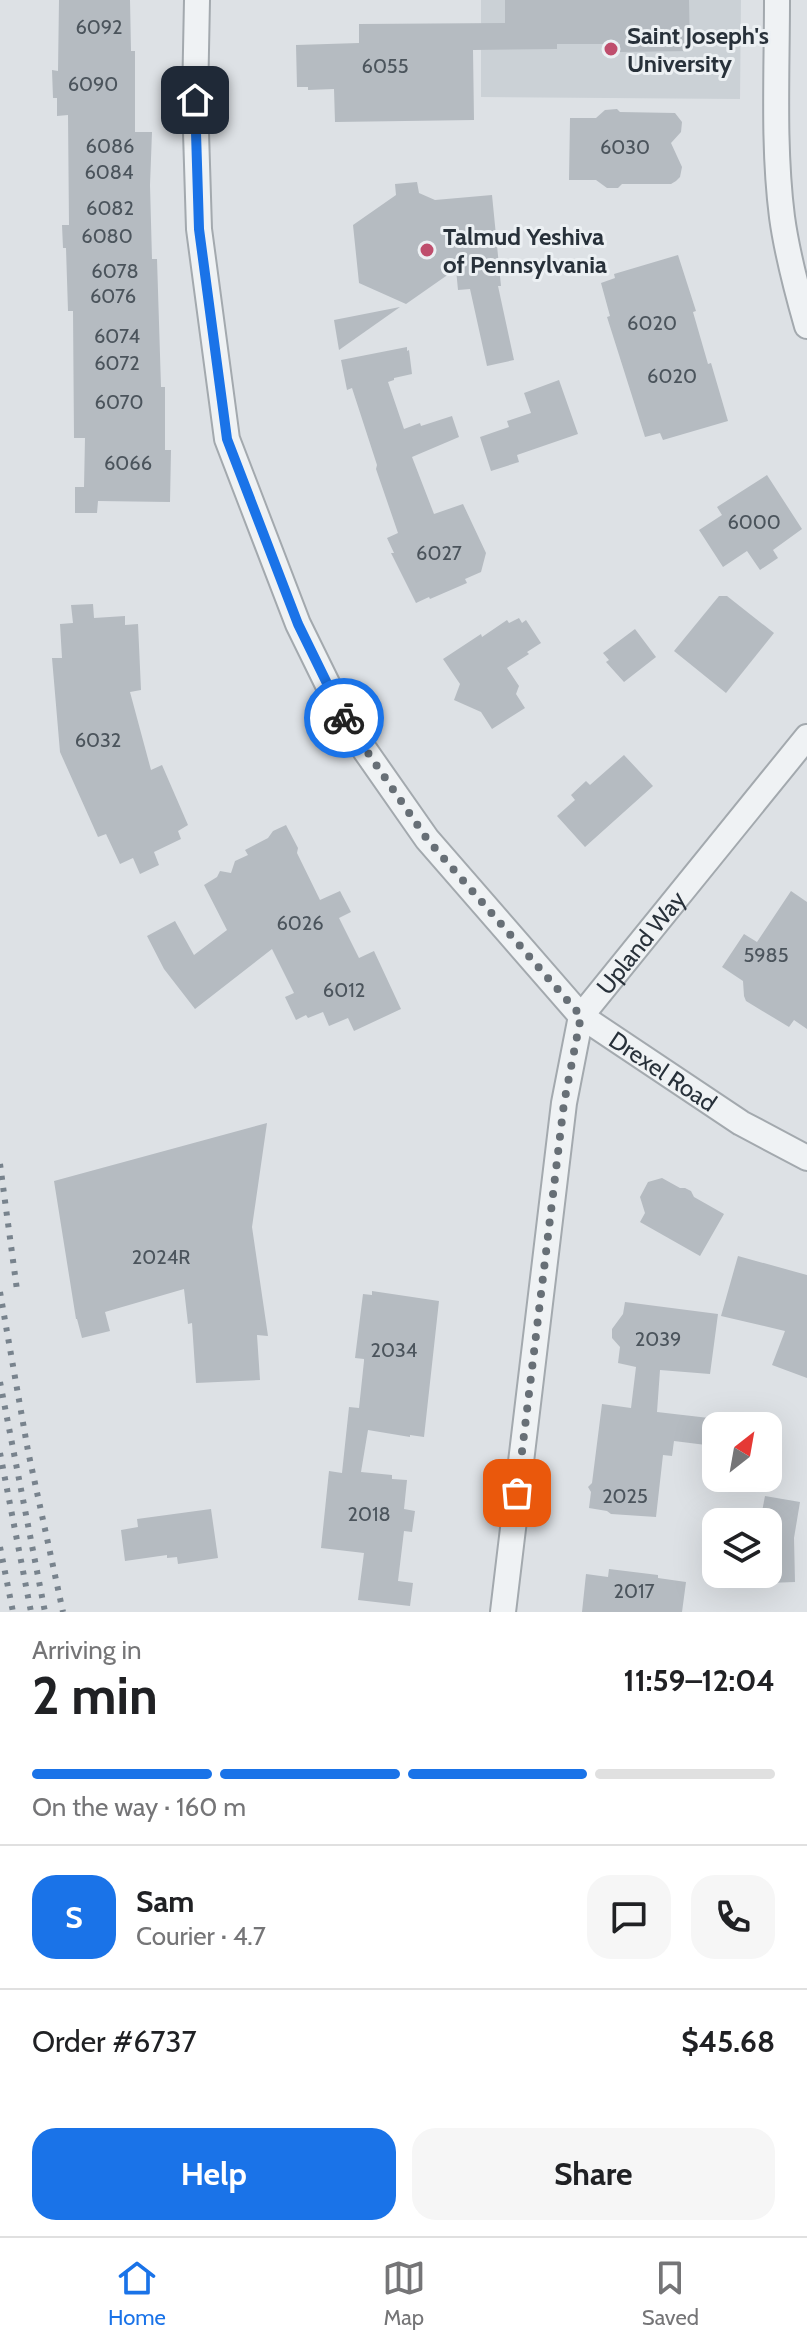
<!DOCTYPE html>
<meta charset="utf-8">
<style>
body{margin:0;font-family:Cabin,sans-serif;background:#f6f6f6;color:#202124;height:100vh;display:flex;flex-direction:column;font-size:30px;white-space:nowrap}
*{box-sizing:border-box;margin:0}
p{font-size:26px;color:#757577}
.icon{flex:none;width:44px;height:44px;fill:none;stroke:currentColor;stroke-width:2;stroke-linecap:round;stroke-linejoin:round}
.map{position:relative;height:1612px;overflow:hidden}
.details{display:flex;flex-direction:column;background:#fff;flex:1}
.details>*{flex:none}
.needle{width:52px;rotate:31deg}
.controls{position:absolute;left:702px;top:1412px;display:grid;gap:16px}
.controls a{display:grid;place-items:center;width:80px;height:80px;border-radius:16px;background:#fff;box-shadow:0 8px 32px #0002;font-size:40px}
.pin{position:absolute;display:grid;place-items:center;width:68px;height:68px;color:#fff;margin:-34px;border-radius:16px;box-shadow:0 4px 12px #0006}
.courier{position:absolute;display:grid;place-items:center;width:80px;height:80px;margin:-40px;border:6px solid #1a73e8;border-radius:50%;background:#fff;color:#222;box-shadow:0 2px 10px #0007}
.head em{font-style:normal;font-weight:700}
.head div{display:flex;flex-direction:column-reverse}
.head{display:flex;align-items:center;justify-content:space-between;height:136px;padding:0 32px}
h1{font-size:52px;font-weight:700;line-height:60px}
.bar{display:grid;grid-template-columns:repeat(4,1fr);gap:12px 8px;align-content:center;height:96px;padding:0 32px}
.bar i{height:10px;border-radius:6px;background:#e0e0e0}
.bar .current{background:#1a73e8}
.bar p{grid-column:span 4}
.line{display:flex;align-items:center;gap:20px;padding:0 32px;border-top:2px solid #e0e0e0}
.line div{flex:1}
.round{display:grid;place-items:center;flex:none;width:84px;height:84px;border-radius:24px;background:#f6f6f6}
.primary-button{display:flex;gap:16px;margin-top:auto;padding:16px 32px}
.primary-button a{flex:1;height:92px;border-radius:24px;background:#1a73e8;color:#fff;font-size:32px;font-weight:700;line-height:92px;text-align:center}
.primary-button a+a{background:#f6f6f6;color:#202124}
.tabs{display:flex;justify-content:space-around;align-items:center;height:112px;border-top:2px solid #e0e0e0;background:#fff;font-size:22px;color:#757577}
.tabs a{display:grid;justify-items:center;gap:4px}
.tabs .current{color:#1a73e8}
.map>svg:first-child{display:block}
.built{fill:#cbd1d6}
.building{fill:#b5bbc1}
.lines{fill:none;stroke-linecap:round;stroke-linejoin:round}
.minor-casing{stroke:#a3a9ae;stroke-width:28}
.minor{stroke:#eff2f4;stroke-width:24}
.rail{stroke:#78838d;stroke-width:6;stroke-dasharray:4 8;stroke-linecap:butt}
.done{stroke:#676f76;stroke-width:8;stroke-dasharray:0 14.4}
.route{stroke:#1a73e8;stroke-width:10}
.poi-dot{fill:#bf4e6d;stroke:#ecf0f3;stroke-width:3}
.labels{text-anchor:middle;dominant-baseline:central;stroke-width:6;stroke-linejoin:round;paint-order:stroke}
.number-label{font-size:20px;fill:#4b545c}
.poi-label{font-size:24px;font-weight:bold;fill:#28313a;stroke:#ecf0f3;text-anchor:start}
.street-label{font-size:24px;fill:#28313a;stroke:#ecf0f3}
</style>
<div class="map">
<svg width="807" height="1612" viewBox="0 0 807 1612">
<rect width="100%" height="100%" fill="#dde1e5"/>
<!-- built -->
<path class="built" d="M 481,0 L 741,0 L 740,99 L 481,97 Z"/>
<!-- building -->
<g class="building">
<path d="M 59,0 L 130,0 L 131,51 L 135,51 L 135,132 L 152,132 L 150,185 L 152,259 L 157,259 L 161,387 L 165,387 L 165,450 L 171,450 L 170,502 L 98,501 L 97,513 L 75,513 L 75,487 L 84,487 L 85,438 L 74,438 L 73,311 L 68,311 L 66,248 L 63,248 L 62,225 L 69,225 L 68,115 L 57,116 L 57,98 L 53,98 L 52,70 L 58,71 Z"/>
<path d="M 505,0 L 689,0 L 690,51 L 620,52 L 620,44 L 557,44 L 557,49 L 473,50 L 474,120 L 335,122 L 334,89 L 308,90 L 308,87 L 297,87 L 296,45 L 359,43 L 359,24 L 505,23 Z"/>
<path d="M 617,109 L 620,112 L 675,113 L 682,122 L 681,132 L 671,143 L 682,167 L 680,177 L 676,181 L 671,184 L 622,184 L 618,188 L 607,188 L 596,180 L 569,180 L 570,118 L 596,118 L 605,110 Z"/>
<path d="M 417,182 L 419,193 L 435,200 L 492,195 L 501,286 L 498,286 L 514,360 L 487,366 L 470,289 L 458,290 L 456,269 L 406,304 L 359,283 L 353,225 L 396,195 L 395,184 Z"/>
<path d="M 678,255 L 696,311 L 693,312 L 708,364 L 711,363 L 728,421 L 663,440 L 660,433 L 645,437 L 607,317 L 610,316 L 601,283 L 615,278 L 614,274 Z"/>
<path d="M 400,307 L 339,350 L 334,320 Z"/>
<path d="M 407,347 L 407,351 L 409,350 L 412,374 L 394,378 L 394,380 L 388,382 L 404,429 L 420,423 L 421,426 L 452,416 L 459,437 L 412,457 L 434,514 L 463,504 L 486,553 L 481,572 L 465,579 L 467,583 L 430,599 L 429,597 L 416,603 L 391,553 L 394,553 L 387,538 L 398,533 L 376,469 L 377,465 L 352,388 L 347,390 L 341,360 Z"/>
<path d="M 559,380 L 578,434 L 517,455 L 519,462 L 491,471 L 480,437 L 509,427 L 507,421 L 531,413 L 524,393 Z"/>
<path d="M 767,475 L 802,529 L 773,550 L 778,558 L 760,570 L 747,551 L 723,567 L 699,530 L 722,515 L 717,507 Z"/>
<path d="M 719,596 L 727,596 L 774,633 L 726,693 L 674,651 Z"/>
<path d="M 93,604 L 94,618 L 125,616 L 125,625 L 138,624 L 141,690 L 130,692 L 151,770 L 162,765 L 188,825 L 178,831 L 181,839 L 154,852 L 159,865 L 140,874 L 133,858 L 120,864 L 106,834 L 98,837 L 60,752 L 52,658 L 62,658 L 60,624 L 73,623 L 71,605 Z"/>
<path d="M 519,618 L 522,623 L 526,620 L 541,643 L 527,652 L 529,654 L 507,668 L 519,686 L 516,694 L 525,708 L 492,729 L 481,712 L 454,700 L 460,684 L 443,659 L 481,634 L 482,637 L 507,620 L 509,623 Z"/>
<path d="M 635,629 L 656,657 L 624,682 L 606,662 L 609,660 L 603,653 Z"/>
<path d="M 624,755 L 653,786 L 585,847 L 557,816 L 575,800 L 571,795 L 586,781 L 590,785 Z"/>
<path d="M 286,825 L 298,848 L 297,853 L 320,900 L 340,891 L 351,912 L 339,918 L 359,958 L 374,951 L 401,1009 L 354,1031 L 348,1018 L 329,1026 L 323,1012 L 308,1018 L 306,1015 L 296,1020 L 285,997 L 294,993 L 272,949 L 195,1009 L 164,969 L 147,936 L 175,921 L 194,955 L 227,930 L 204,885 L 217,877 L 220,871 L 231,873 L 235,861 L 248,855 L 245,850 L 268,838 L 273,831 Z"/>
<path d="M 791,891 L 807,902 L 807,1029 L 794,1020 L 789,1027 L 746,1001 L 744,996 L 743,981 L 722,967 L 744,934 L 757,942 Z"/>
<path d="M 267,1123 L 252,1227 L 268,1336 L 257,1335 L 260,1380 L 196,1383 L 192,1323 L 188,1324 L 184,1289 L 105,1312 L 110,1331 L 82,1338 L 77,1319 L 76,1319 L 54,1181 Z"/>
<path d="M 662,1178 L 680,1188 L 685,1188 L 691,1191 L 694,1197 L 724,1214 L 700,1256 L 640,1222 L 645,1213 L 640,1197 L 648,1182 Z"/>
<path d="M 738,1256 L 807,1275 L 807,1378 L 772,1365 L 785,1331 L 721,1316 Z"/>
<path d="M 372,1291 L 439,1301 L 424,1437 L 410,1435 L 410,1437 L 368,1430 L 361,1472 L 392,1475 L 392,1479 L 407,1480 L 404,1509 L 415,1511 L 412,1532 L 404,1531 L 398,1581 L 413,1583 L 410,1606 L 358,1600 L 364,1553 L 321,1548 L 329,1471 L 342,1473 L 349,1407 L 359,1408 L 364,1361 L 364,1359 L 355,1358 L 363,1294 L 372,1295 Z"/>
<path d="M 625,1302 L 718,1314 L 710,1374 L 660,1370 L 657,1412 L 709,1418 L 706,1445 L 674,1441 L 672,1456 L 663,1455 L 656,1517 L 611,1514 L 607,1511 L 589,1508 L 591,1492 L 588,1487 L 592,1483 L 602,1404 L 631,1408 L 636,1367 L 618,1363 L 620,1347 L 612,1338 L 612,1329 L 623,1314 Z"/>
<path d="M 765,1496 L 800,1502 L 794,1538 L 795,1582 L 768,1583 L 768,1522 L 760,1522 Z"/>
<path d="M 211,1509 L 218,1558 L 178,1564 L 177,1557 L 167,1558 L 167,1555 L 125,1561 L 121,1530 L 138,1527 L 137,1519 Z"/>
<path d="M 609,1569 L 658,1575 L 658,1578 L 686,1582 L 682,1612 L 582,1612 L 586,1574 L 608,1577 Z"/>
</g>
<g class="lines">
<defs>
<g id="minor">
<path id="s1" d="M 197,0 L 195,100 L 199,229 L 227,439 L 298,624 L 348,726 L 427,839 L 581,1016 L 741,1123 L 807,1158"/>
<path d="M 777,0 C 777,72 773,146 782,217 C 787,254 797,291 807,326"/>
<path id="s2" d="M 503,1612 L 564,1103 L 581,1016 L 807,737"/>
</g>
</defs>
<!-- minor casing -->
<use href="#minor" class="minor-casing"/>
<!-- minor -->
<use href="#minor" class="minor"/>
<!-- rail -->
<g class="rail">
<path d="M 0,1164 L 17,1290"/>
<path d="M 0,1292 L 28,1451 L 63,1612"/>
<path d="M 0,1382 L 45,1612"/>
<path d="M 0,1453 L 31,1612"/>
<path d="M 0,1547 L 13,1612"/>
</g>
</g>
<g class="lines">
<!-- done -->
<path class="done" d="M 344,718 L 427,839 L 581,1016 L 564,1103 L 517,1493"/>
<!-- route -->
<path class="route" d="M 195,100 L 199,229 L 227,439 L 298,624 L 344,718"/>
</g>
<!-- markers -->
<g class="poi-dot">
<circle cx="611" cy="49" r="8"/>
<circle cx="427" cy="250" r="8"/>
</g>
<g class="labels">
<!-- number labels -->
<g class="number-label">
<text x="99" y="27">6092</text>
<text x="385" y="66">6055</text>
<text x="93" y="84">6090</text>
<text x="110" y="146">6086</text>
<text x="625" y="147">6030</text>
<text x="109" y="172">6084</text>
<text x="110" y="208">6082</text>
<text x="107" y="236">6080</text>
<text x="115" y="271">6078</text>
<text x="113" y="296">6076</text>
<text x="652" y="323">6020</text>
<text x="117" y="336">6074</text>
<text x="117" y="363">6072</text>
<text x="672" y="376">6020</text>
<text x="119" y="402">6070</text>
<text x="128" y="463">6066</text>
<text x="754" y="522">6000</text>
<text x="439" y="553">6027</text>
<text x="98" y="740">6032</text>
<text x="300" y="923">6026</text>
<text x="766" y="955">5985</text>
<text x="344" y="990">6012</text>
<text x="161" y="1257">2024R</text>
<text x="658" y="1339">2039</text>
<text x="394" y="1350">2034</text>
<text x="625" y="1496">2025</text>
<text x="369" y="1514">2018</text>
<text x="634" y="1591">2017</text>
</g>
<!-- poi labels -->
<g class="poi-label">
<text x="627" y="35">Saint Joseph's<tspan x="627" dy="28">University</tspan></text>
<text x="443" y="236">Talmud Yeshiva<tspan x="443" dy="28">of Pennsylvania</tspan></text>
</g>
<!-- street labels -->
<g class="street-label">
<text stroke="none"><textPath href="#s2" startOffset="696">Upland Way</textPath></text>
<text stroke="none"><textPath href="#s1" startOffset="1224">Drexel Road</textPath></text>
</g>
</g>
</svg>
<div class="controls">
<a><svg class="needle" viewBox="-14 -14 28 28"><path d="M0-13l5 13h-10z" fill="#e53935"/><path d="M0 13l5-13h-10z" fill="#757577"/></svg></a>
<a><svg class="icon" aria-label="layers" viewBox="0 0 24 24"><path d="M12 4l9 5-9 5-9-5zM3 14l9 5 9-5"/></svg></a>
</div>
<div class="pin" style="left:517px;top:1493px;background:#ea580c"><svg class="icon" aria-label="bag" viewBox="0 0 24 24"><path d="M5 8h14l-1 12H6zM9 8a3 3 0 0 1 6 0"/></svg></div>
<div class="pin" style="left:195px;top:100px;background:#1f2937"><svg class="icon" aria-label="home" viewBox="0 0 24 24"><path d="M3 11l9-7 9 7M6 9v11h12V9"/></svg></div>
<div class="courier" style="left:344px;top:718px"><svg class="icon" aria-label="bike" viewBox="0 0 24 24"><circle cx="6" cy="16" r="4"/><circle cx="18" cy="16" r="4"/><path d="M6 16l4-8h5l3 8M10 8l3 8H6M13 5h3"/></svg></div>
</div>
<section class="details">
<div class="head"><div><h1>2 min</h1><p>Arriving in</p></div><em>11:59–12:04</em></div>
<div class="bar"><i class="current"></i><i class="current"></i><i class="current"></i><i></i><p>On the way · 160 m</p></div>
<div class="line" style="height:144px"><b class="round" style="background:#1a73e8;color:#fff">S</b><div><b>Sam</b><p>Courier · 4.7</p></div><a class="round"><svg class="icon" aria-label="chat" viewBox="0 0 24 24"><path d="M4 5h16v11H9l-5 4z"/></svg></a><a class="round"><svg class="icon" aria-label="phone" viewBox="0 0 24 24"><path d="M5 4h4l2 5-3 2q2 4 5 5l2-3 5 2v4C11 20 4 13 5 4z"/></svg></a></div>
<div class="line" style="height:104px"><div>Order #6737</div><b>$45.68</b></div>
<div class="primary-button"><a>Help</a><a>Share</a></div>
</section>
<nav class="tabs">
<a class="current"><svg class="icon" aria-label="home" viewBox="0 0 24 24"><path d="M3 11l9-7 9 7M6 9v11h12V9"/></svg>Home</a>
<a><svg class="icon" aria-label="map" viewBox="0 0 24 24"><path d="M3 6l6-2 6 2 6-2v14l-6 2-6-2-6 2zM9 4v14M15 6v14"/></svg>Map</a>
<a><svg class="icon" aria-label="saved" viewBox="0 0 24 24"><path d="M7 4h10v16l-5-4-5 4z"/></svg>Saved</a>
</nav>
